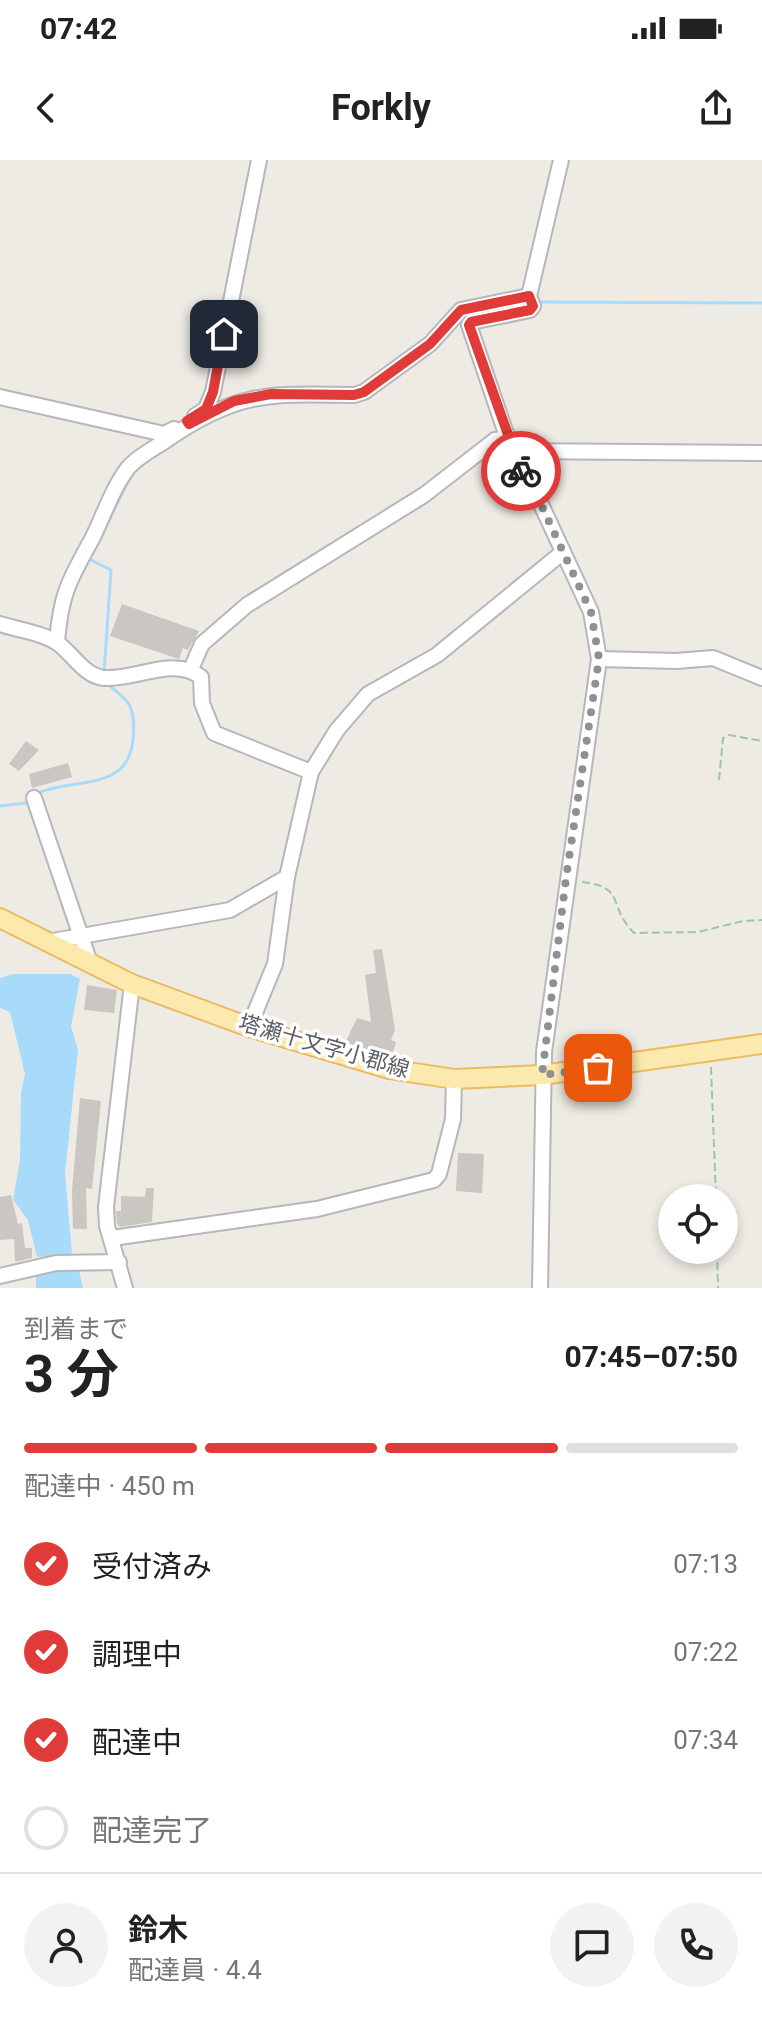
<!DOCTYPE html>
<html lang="ja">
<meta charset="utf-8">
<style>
body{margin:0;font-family:Roboto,"Noto Sans JP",sans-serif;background:#f2f2f2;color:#222;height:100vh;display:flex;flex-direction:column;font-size:30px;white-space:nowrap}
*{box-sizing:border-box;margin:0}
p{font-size:26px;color:#767676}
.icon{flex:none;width:44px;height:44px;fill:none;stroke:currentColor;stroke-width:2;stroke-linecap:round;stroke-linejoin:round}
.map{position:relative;height:1128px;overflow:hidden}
.side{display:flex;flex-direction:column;background:#fff;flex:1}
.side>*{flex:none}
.controls{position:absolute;left:658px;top:1024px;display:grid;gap:16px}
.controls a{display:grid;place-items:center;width:80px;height:80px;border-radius:50%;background:#fff;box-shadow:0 4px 12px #0003;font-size:40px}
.pin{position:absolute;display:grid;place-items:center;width:68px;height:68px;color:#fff;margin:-34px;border-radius:16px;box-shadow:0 4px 12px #0006}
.courier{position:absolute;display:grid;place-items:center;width:80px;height:80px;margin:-40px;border:6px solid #e03b38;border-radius:50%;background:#fff;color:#222;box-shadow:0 2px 10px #0007}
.headline em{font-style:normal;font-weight:700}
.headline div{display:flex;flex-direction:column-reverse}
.headline{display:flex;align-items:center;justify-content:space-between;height:136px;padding:0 24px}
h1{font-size:52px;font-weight:700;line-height:60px}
.bar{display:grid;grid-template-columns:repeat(4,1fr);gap:12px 8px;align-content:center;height:96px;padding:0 24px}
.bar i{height:10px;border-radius:6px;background:#e0e0e0}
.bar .current{background:#e03b38}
.bar p{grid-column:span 4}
.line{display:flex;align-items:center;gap:20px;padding:0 24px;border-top:2px solid #e0e0e0}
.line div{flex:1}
.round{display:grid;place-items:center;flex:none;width:84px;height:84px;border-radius:42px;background:#f2f2f2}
ol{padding:0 24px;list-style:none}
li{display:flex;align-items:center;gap:24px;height:88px}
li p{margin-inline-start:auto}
li .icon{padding:8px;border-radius:50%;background:#e03b38;color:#fff;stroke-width:4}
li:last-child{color:#767676}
li i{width:44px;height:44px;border:4px solid #e0e0e0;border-radius:50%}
.status{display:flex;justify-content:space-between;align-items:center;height:56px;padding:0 40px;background:#fff;direction:ltr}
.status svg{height:22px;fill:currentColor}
header{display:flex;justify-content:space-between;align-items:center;height:104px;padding:0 24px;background:#fff;font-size:36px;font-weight:700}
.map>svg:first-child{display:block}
.water{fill:#a8dbfa}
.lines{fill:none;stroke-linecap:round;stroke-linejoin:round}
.stream{stroke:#a8dbfa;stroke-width:3}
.building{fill:#cac6c2}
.minor-casing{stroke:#b5b7bb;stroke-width:18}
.major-casing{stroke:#eabb61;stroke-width:22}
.path{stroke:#9cc5a4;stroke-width:2;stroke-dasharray:8 4;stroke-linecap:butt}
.minor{stroke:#fff;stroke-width:14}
.major{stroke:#fbe9ad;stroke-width:18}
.done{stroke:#8f9191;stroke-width:8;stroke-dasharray:0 14.4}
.route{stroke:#e03b38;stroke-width:10}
.labels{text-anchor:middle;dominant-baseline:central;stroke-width:7;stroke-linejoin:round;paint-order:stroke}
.street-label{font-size:22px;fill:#5c6064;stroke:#fff}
</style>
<div class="status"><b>07:42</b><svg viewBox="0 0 49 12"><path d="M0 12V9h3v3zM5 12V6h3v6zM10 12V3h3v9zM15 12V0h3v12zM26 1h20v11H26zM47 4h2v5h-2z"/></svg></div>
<header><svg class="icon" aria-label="back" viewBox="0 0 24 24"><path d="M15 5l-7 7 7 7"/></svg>Forkly<svg class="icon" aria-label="share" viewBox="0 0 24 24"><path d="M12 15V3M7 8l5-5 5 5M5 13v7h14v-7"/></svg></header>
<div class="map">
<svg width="762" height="1128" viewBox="0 0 762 1128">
<rect width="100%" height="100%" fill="#eeebe4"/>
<!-- water -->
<g class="water">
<path d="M 12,814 L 70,814 L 80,819 L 71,867 L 78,890 L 65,1013 L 72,1094 L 37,1097 L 28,1060 L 13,1040 L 20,1000 L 21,933 L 25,914 L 10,852 L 0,848 L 0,818 Z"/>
<path d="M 70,1108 L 79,1110 L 83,1128 L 36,1128 L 36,1112 Z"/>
</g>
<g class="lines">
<!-- stream -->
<g class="stream">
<path d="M 538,142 L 762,143"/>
<path d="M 102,374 L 130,317"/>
<path d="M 89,399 L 111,410 L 104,514"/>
<path d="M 35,634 C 72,617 129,633 133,579 C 134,568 135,553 128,543 C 123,535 112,529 106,522"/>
<path d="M 0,646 L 26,643 L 30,639"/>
</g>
</g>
<!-- building -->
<g class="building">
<path d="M 122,444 L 199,471 L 197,475 L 188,490 L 183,488 L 179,499 L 110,476 Z"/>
<path d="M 26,581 L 39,590 L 19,611 L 9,604 Z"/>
<path d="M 68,603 L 72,617 L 32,628 L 29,614 Z"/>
<path d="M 382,789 L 395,870 L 391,880 L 396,882 L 392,897 L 345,883 L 357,858 L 371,862 L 365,815 L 376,813 L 373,790 Z"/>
<path d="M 87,825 L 117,830 L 114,853 L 84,850 Z"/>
<path d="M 80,938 L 101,941 L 92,1029 L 86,1028 L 87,1069 L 73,1069 L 72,1030 Z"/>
<path d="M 458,993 L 484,994 L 482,1033 L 456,1031 Z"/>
<path d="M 146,1028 L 154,1028 L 152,1062 L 120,1067 L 117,1064 L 116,1051 L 121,1051 L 121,1036 L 145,1037 Z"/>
<path d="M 11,1035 L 18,1064 L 22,1063 L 25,1088 L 32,1088 L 32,1098 L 15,1102 L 14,1079 L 0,1080 L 0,1037 Z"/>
</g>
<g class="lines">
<defs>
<g id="minor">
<path d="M 529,136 L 533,146 L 530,150 L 471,162 L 469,165 L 512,291 L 528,328 L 539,340 L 591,452 L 599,499 L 544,892 L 540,1128"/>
<path d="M 0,237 L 164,274 L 174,269"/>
<path d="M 195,256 L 206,249 L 213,232 L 259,0"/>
<path d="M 512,291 L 762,293"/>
<path d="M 0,464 C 18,470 45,473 60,485 C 74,496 85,516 104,518 C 136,520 173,496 201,517 L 202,543 L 214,573 L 311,612"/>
<path d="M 57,482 C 61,433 69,421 92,379 C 104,355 112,329 128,308 C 138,296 155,288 168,279 C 239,230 272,234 354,235 L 364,232 L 430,184 L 461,150 L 529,136 L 561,0"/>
<path d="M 599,499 L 676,501 L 713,498 L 762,518"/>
<path d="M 191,509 L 202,484 L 247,445 L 424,335 L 495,280 L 509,278"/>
<path d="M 34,638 L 90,803"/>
<path d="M 47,782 L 230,750 L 287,717"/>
<path d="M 249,867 L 275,804 L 287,717 L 311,612 L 337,570 L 368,534 L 437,495 L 563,392"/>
<path d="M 112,1078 L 317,1049 L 434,1020 L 439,1014 L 453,959 L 454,919"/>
<path d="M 0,1116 L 56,1103 L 119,1102"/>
<path d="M 125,1128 L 107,1066 L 106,1047 L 132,824"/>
</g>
<path id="major" d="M 0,758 L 132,824 L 249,867 L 389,909 L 454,919 L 542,915 L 762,884"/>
</defs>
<!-- minor casing -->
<use href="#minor" class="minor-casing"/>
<!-- major casing -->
<use href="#major" class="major-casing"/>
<!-- path -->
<g class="path">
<path d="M 719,620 L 723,578 L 729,575 L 762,581"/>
<path d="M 582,722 C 627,727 607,746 634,773 L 698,772 L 743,761 L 762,760"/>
<path d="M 711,907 L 716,1038"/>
<path d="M 717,1090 L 718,1128"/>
</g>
<!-- minor -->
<use href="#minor" class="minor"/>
<!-- major -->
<use href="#major" class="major"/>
</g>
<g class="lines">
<!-- done -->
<path class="done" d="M 521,311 L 539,340 L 591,452 L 599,499 L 566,718 L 542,915 L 598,908"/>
<!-- route -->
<path class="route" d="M 224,174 L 213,232 L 206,249 L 187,261 L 189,264 L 234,241 L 271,234 L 354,235 L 364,232 L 430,184 L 461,150 L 529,136 L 533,146 L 530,150 L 471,162 L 469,165 L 521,311"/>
</g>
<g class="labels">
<!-- street labels -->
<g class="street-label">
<text transform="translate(324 886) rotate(16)">塔瀬十文字小郡線</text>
</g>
</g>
</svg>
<div class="controls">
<a><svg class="icon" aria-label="locate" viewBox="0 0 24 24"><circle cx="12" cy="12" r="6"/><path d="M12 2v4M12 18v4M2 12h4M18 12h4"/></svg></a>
</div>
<div class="pin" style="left:598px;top:908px;background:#ea580c"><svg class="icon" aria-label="bag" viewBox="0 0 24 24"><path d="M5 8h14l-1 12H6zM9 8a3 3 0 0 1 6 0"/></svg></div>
<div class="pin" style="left:224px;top:174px;background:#1f2937"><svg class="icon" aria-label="home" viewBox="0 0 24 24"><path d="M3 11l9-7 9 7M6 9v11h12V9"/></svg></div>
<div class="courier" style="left:521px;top:311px"><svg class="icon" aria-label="bike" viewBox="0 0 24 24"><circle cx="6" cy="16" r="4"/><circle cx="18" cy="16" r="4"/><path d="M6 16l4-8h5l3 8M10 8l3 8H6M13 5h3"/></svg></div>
</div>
<section class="side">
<div class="headline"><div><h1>3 分</h1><p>到着まで</p></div><em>07:45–07:50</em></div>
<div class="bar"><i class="current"></i><i class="current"></i><i class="current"></i><i></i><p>配達中 · 450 m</p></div>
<ol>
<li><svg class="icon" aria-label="check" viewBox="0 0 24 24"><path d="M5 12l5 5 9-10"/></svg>受付済み<p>07:13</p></li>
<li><svg class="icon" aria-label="check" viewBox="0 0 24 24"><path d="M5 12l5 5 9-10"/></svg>調理中<p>07:22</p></li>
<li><svg class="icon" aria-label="check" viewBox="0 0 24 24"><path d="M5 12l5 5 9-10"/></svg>配達中<p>07:34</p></li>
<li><i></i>配達完了</li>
</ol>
<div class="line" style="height:144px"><a class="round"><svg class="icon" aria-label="person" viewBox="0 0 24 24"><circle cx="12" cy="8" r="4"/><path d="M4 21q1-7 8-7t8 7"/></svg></a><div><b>鈴木</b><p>配達員 · 4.4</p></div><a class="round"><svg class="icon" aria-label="chat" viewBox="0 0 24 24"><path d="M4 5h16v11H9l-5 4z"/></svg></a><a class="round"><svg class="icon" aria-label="phone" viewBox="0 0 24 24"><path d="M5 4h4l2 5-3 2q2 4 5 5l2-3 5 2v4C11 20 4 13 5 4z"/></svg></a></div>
</section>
